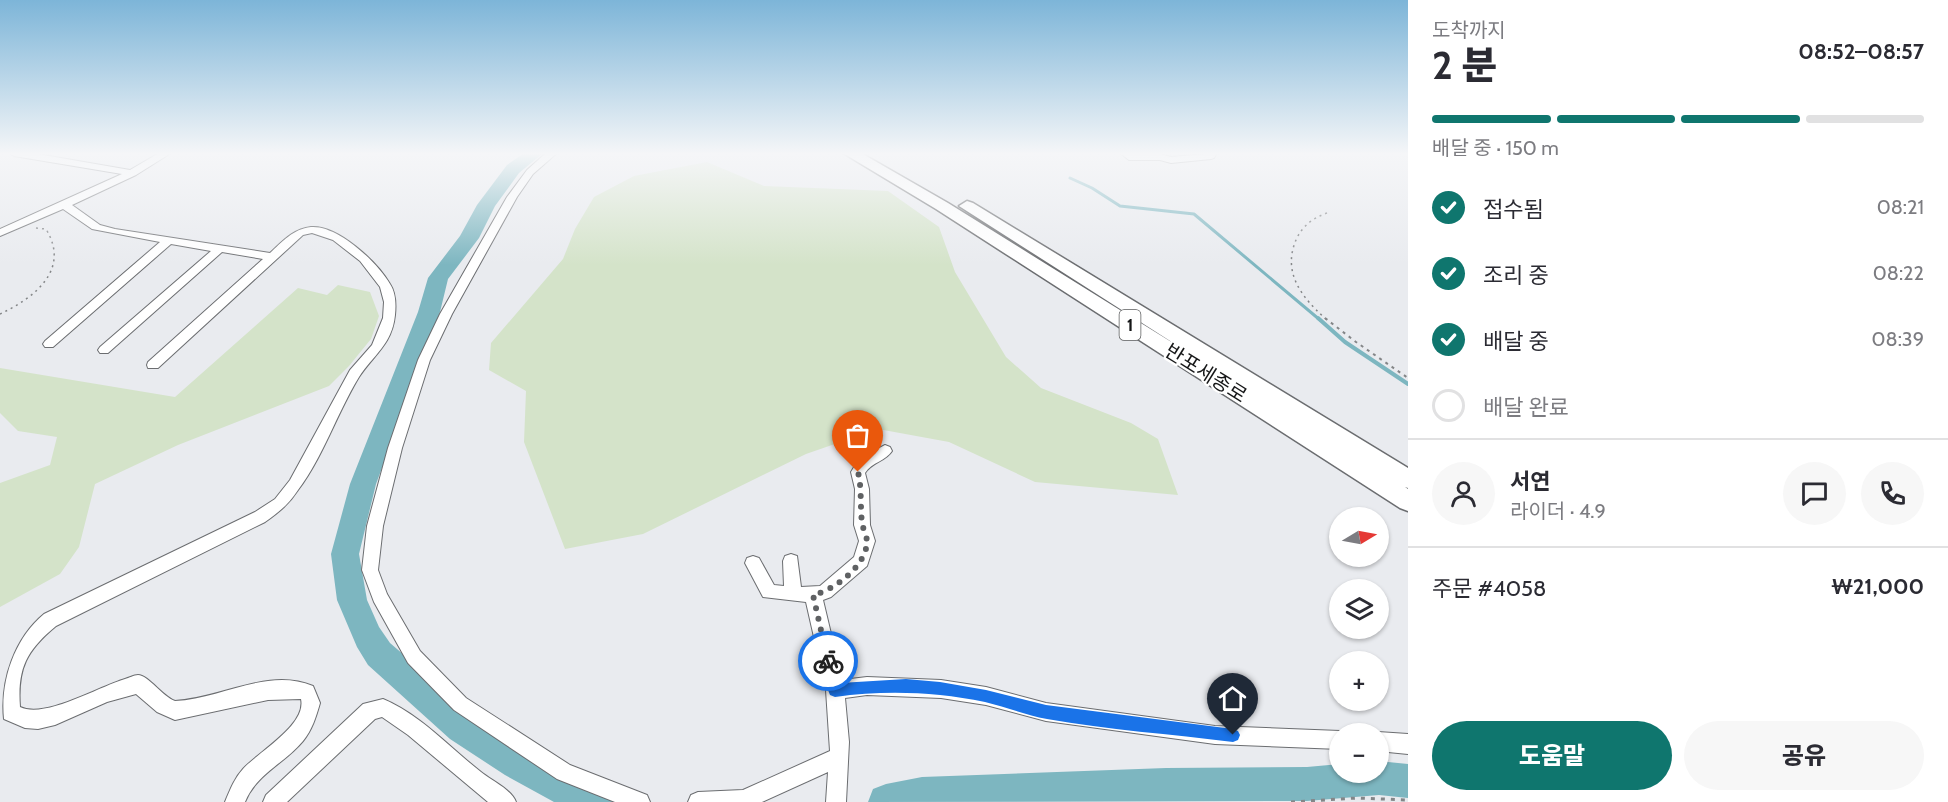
<!DOCTYPE html>
<html lang="ko">
<meta charset="utf-8">
<style>
body{margin:0;font-family:Cabin,"Noto Sans KR",sans-serif;background:#f7f7f7;color:#2b2b33;height:100vh;display:flex;flex-direction:column;font-size:22px;white-space:nowrap}
*{box-sizing:border-box;margin:0}
p{font-size:20px;color:#7c7c81}
.icon{flex:none;width:33px;height:33px;fill:none;stroke:currentColor;stroke-width:2;stroke-linecap:round;stroke-linejoin:round}
.map{position:relative;flex:1;overflow:hidden}
.panel{display:flex;flex-direction:column;background:#fff;width:540px}
.panel>*{flex:none}
.needle{width:39px;rotate:80deg}
.controls{position:absolute;left:1329px;top:507px;display:grid;gap:12px}
.controls a{display:grid;place-items:center;width:60px;height:60px;border-radius:50%;background:#fff;box-shadow:0 2px 4px #0004;font-size:30px}
.pin{position:absolute;display:grid;place-items:center;width:51px;height:51px;color:#fff;margin:-62px -26px;border-radius:50% 50% 50% 0;rotate:-45deg;box-shadow:0 0 6px #0007}
.pin .icon{rotate:45deg}
.courier{position:absolute;display:grid;place-items:center;width:60px;height:60px;margin:-30px;border:4px solid #1a73e8;border-radius:50%;background:#fff;color:#222;box-shadow:0 2px 8px #0007}
.head em{font-style:normal;font-weight:800}
.head div{display:flex;flex-direction:column-reverse}
.head{display:flex;align-items:center;justify-content:space-between;height:102px;padding:0 24px}
h1{font-size:39px;font-weight:800;line-height:45px}
.bar{display:grid;grid-template-columns:repeat(4,1fr);gap:9px 6px;align-content:center;height:72px;padding:0 24px}
.bar i{height:8px;border-radius:4px;background:#e1e1e2}
.bar .on{background:#0f766e}
.bar p{grid-column:span 4}
.line{display:flex;align-items:center;gap:15px;padding:0 24px;border-top:2px solid #e1e1e2}
.line div{flex:1}
.round{display:grid;place-items:center;flex:none;width:63px;height:63px;border-radius:32px;background:#f7f7f7}
ol{padding:0 24px;list-style:none}
li{display:flex;align-items:center;gap:18px;height:66px}
li p{margin-inline-start:auto}
li .icon{padding:6px;border-radius:50%;background:#0f766e;color:#fff;stroke-width:4}
li:last-child{color:#7c7c81}
li i{width:33px;height:33px;border:3px solid #e1e1e2;border-radius:50%}
.action{display:flex;gap:12px;margin-top:auto;padding:12px 24px}
.action a{flex:1;height:69px;border-radius:36px;background:#0f766e;color:#fff;font-size:24px;font-weight:800;line-height:69px;text-align:center}
.action a+a{background:#f7f7f7;color:#2b2b33}
main{display:flex;flex:1;min-height:0}
.map>svg:first-child{display:block}
.green{fill:#d4e3c9}
.lines{fill:none;stroke-linecap:round;stroke-linejoin:round}
.stream-far1{stroke:#7db6c0;stroke-width:3}
.stream{stroke:#7db6c0;stroke-width:4}
.river{fill:#7db6c0;fill-rule:evenodd}
.minor-casing{stroke:#6b6d70;stroke-width:2}
.highway-casing{stroke:#6b6d70;stroke-width:3}
.path-far2{stroke:#848688;stroke-width:1.5;stroke-dasharray:2 4;stroke-linecap:butt}
.path-far1{stroke:#848688;stroke-width:2;stroke-dasharray:3 4.5;stroke-linecap:butt}
.path{stroke:#848688;stroke-width:3;stroke-dasharray:4 6;stroke-linecap:butt}
.minor{fill:#fff;fill-rule:evenodd}
.highway{fill:#fff;fill-rule:evenodd}
.route{fill:#1a73e8}
.done{stroke:#5f6163;stroke-width:6;stroke-dasharray:0 10.8}
.labels{text-anchor:middle;dominant-baseline:central;stroke-width:4.5;stroke-linejoin:round;paint-order:stroke}
.shield{fill:#fff;stroke:#5b5c5d;stroke-width:1.5}
.shield-label{font-size:18px;font-weight:bold;fill:#151617}
.street-label{font-size:20px;fill:#151617;stroke:#fff}
</style>
<main>
<div class="map">
<svg width="1408" height="802" viewBox="0 0 1408 802">
<rect width="100%" height="100%" fill="#e9ebef"/>
<!-- green -->
<g class="green">
<path d="M 707,162 L 764,186 L 888,191 L 939,227 L 955,272 L 1006,357 L 1041,388 L 1131,423 L 1158,439 L 1178,495 L 1035,482 L 949,442 L 878,429 L 806,454 L 643,534 L 565,549 L 524,442 L 526,391 L 489,370 L 491,343 L 563,259 L 575,229 L 594,197 L 634,176 Z"/>
<path d="M 338,285 L 370,292 L 379,316 L 371,339 L 349,366 L 329,386 L 178,445 L 95,484 L 79,547 L 60,574 L 0,607 L 0,483 L 50,465 L 57,437 L 18,431 L 0,413 L 0,368 L 175,397 L 298,288 L 327,295 Z"/>
</g>
<g class="lines">
<!-- stream-far1 -->
<path class="stream-far1" d="M 1070,178 L 1092,188 L 1120,206 L 1194,214 L 1320,320"/>
<!-- stream -->
<path class="stream" d="M 1318,318 L 1345,342 L 1408,384"/>
<!-- river -->
<g class="river">
<path d="M 524,153 L 543,153 L 519,173 L 495,206 L 479,238 L 448,279 L 440,312 L 376,484 L 359,554 L 367,600 L 379,627 L 390,643 L 474,715 L 529,751 L 580,778 L 609,789 L 614,802 L 554,802 L 505,775 L 450,739 L 368,665 L 357,647 L 337,600 L 331,554 L 350,484 L 418,312 L 428,278 L 460,236 L 477,205 L 507,165 Z"/>
<path d="M 1378,761 L 1408,764 L 1408,798 L 1379,795 L 1307,801 L 868,802 L 873,789 L 886,784 L 922,777 L 1166,768 L 1307,767 L 1340,764 L 1340,772 L 1378,772 Z"/>
</g>
<defs>
<g id="minor">
<path d="M 9,153 L 32,153 L 130,170 L 159,153 L 171,153 L 136,175 L 72,205 L 100,225 L 115,229 L 270,253 C 282,242 293,229 311,227 C 338,225 377,262 390,284 C 396,293 396,305 395,315 C 392,345 373,355 359,377 C 337,413 323,457 298,490 C 289,504 279,512 265,522 L 56,626 C 27,650 17,668 20,707 C 45,719 98,687 125,679 C 129,678 134,675 138,675 C 148,675 163,697 175,701 C 221,699 268,667 313,686 L 320,703 C 316,717 312,730 303,741 C 285,763 256,774 245,802 L 225,802 C 230,790 234,779 243,769 C 258,752 307,725 301,699 L 268,700 L 175,720 L 157,712 L 136,694 L 107,702 L 55,725 L 38,729 L 25,728 L 4,719 C 0,680 15,638 44,614 L 255,512 L 275,499 L 290,480 L 350,370 L 372,345 L 383,318 L 384,302 L 380,287 L 360,261 L 333,240 L 312,233 L 303,235 L 158,368 L 148,368 L 147,365 L 148,362 L 263,259 L 222,252 L 108,353 L 100,353 L 98,350 L 100,347 L 211,251 L 171,244 L 53,347 L 45,347 L 43,344 L 45,341 L 160,242 L 92,229 L 63,209 L 0,236 L 0,229 L 122,174 L 14,156 Z"/>
<path d="M 546,153 L 557,153 L 533,174 L 517,197 L 452,314 L 430,360 L 402,448 L 383,526 L 378,570 L 387,594 L 420,651 L 466,698 L 570,765 L 647,795 L 650,802 L 615,802 L 557,779 L 454,710 L 408,663 L 374,602 L 362,570 L 367,526 L 388,448 L 418,360 L 440,314 L 507,197 L 527,170 Z"/>
<path d="M 1120,153 L 1160,154 L 1171,157 L 1217,153 L 1214,158 L 1211,159 L 1171,163 L 1160,160 L 1129,160 Z"/>
<path d="M 885,445 L 890,447 L 892,451 C 886,461 872,462 865,473 L 869,489 L 870,525 L 875,541 L 867,566 L 831,597 L 823,600 L 842,680 L 867,677 L 941,680 L 986,687 L 1046,703 L 1215,726 L 1340,731 L 1347,734 L 1340,734 L 1340,749 L 1215,744 L 1046,721 L 986,705 L 941,698 L 867,695 L 845,698 L 849,742 L 846,802 L 826,802 L 828,772 L 762,802 L 688,802 L 691,795 L 698,792 L 743,790 L 830,751 L 826,690 L 806,602 L 763,597 L 745,563 L 747,558 L 753,556 L 759,558 L 774,585 L 784,586 L 783,561 L 785,556 L 791,554 L 797,556 L 801,587 L 820,586 L 854,557 L 859,541 L 854,525 L 855,489 L 851,472 L 859,459 Z"/>
<path d="M 383,699 C 421,715 449,747 481,772 C 492,781 511,789 516,802 L 488,802 L 408,735 L 382,717 L 375,719 L 287,802 L 263,802 L 266,795 L 363,704 Z"/>
<path d="M 1378,732 L 1408,734 L 1408,754 L 1378,751 L 1378,734 L 1373,734 Z"/>
</g>
<path id="highway" d="M 843,153 L 861,153 L 948,203 L 1189,353 L 959,206 L 967,201 L 973,203 L 1408,468 L 1408,488 L 1405,487 L 1408,489 L 1408,511 L 1400,508 L 936,209 Z"/>
</defs>
<!-- minor casing -->
<use href="#minor" class="minor-casing"/>
<!-- highway casing -->
<use href="#highway" class="highway-casing"/>
<!-- path-far2 -->
<g class="path-far2">
<path d="M 1327,213 C 1313,218 1302,226 1296,240 C 1282,273 1302,298 1327,320"/>
<path d="M 0,314 C 34,298 71,270 46,229 L 35,228"/>
</g>
<!-- path-far1 -->
<path class="path-far1" d="M 1325,318 L 1356,342 L 1408,378"/>
<!-- path -->
<path class="path" d="M 1291,802 L 1357,798 L 1408,800"/>
<!-- minor -->
<use href="#minor" class="minor"/>
<!-- highway -->
<use href="#highway" class="highway"/>
</g>
<!-- sky -->
<linearGradient id="sky" x2="0" y2="1"><stop stop-color="#7db5d8"/><stop offset="0.58" stop-color="#f5f6f8"/><stop offset="1" stop-color="#f5f6f8" stop-opacity="0"/></linearGradient>
<rect width="1408" height="265" fill="url(#sky)"/>
<!-- route -->
<path class="route" d="M 828,655 L 833,657 L 840,683 L 906,679 L 940,682 L 986,690 L 1046,705 L 1233,729 L 1238,731 L 1240,735 L 1238,740 L 1233,742 C 1171,734 1108,730 1047,719 C 1026,715 1006,707 985,702 C 935,692 886,690 835,697 L 830,695 L 828,690 L 822,661 L 824,657 Z"/>
<g class="lines">
<!-- done -->
<path class="done" d="M 828,661 L 813,595 C 835,590 866,566 867,542 C 867,536 863,529 862,523 C 860,506 862,489 858,472"/>
</g>
<g class="labels">
<!-- shield labels -->
<rect class="shield" x="1119.5" y="310" width="21" height="30" rx="4.5"/>
<g class="shield-label">
<text x="1130" y="325">1</text>
</g>
<!-- street labels -->
<g class="street-label">
<text transform="translate(1206 373) rotate(32)">반포세종로</text>
</g>
</g>
</svg>
<div class="controls">
<a><svg class="needle" viewBox="-14 -14 28 28"><path d="M0-13l5 13h-10z" fill="#e53935"/><path d="M0 13l5-13h-10z" fill="#7c7c81"/></svg></a>
<a><svg class="icon" aria-label="layers" viewBox="0 0 24 24"><path d="M12 4l9 5-9 5-9-5zM3 14l9 5 9-5"/></svg></a>
<a>+</a>
<a>−</a>
</div>
<div class="pin" style="left:858px;top:472px;background:#ea580c"><svg class="icon" aria-label="bag" viewBox="0 0 24 24"><path d="M5 8h14l-1 12H6zM9 8a3 3 0 0 1 6 0"/></svg></div>
<div class="pin" style="left:1233px;top:735px;background:#1f2937"><svg class="icon" aria-label="home" viewBox="0 0 24 24"><path d="M3 11l9-7 9 7M6 9v11h12V9"/></svg></div>
<div class="courier" style="left:828px;top:661px"><svg class="icon" aria-label="bike" viewBox="0 0 24 24"><circle cx="6" cy="16" r="4"/><circle cx="18" cy="16" r="4"/><path d="M6 16l4-8h5l3 8M10 8l3 8H6M13 5h3"/></svg></div>
</div>
<section class="panel">
<div class="head"><div><h1>2 분</h1><p>도착까지</p></div><em>08:52–08:57</em></div>
<div class="bar"><i class="on"></i><i class="on"></i><i class="on"></i><i></i><p>배달 중 · 150 m</p></div>
<ol>
<li><svg class="icon" aria-label="check" viewBox="0 0 24 24"><path d="M5 12l5 5 9-10"/></svg>접수됨<p>08:21</p></li>
<li><svg class="icon" aria-label="check" viewBox="0 0 24 24"><path d="M5 12l5 5 9-10"/></svg>조리 중<p>08:22</p></li>
<li><svg class="icon" aria-label="check" viewBox="0 0 24 24"><path d="M5 12l5 5 9-10"/></svg>배달 중<p>08:39</p></li>
<li><i></i>배달 완료</li>
</ol>
<div class="line" style="height:108px"><a class="round"><svg class="icon" aria-label="person" viewBox="0 0 24 24"><circle cx="12" cy="8" r="4"/><path d="M4 21q1-7 8-7t8 7"/></svg></a><div><b>서연</b><p>라이더 · 4.9</p></div><a class="round"><svg class="icon" aria-label="chat" viewBox="0 0 24 24"><path d="M4 5h16v11H9l-5 4z"/></svg></a><a class="round"><svg class="icon" aria-label="phone" viewBox="0 0 24 24"><path d="M5 4h4l2 5-3 2q2 4 5 5l2-3 5 2v4C11 20 4 13 5 4z"/></svg></a></div>
<div class="line" style="height:78px"><div>주문 #4058</div><b>₩21,000</b></div>
<div class="action"><a>도움말</a><a>공유</a></div>
</section>
</main>
